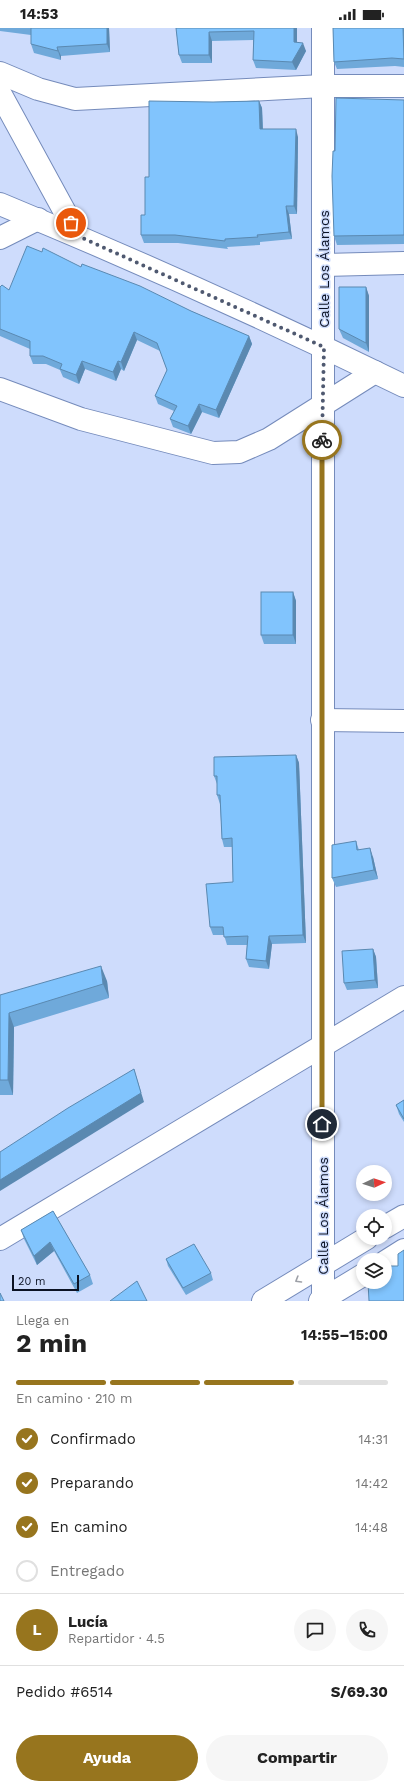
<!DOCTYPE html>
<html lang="es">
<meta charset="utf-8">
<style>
body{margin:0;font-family:"Work Sans",sans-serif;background:#f6f6f6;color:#222;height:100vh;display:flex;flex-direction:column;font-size:15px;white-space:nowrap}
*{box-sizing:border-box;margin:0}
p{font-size:13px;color:#767676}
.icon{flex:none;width:22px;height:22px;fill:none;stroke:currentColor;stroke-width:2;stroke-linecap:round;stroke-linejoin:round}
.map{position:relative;height:1273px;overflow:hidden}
.details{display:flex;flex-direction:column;background:#fff;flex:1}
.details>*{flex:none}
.needle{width:26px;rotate:86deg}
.tools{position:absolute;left:356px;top:1137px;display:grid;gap:8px}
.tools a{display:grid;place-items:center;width:36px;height:36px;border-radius:50%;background:#fff;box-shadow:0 2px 6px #0003;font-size:20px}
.scale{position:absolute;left:12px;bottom:10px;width:67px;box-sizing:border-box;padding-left:4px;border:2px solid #0b1224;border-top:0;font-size:11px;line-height:14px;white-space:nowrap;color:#0b1224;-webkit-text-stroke:3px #cedcfc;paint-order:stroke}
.pin{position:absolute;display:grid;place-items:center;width:34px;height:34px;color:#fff;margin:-17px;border:2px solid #fff;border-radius:50%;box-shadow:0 1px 4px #0007}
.courier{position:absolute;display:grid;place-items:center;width:40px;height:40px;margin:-20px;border:3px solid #97751e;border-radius:50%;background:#fff;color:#222;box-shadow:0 1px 5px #0007}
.overview em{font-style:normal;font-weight:700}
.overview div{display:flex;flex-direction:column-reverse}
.overview{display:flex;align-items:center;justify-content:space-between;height:68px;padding:0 16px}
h1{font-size:26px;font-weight:700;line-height:30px}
.bar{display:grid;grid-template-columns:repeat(4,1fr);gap:6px 4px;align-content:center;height:48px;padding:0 16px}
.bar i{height:5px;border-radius:3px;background:#e0e0e0}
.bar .current{background:#97751e}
.bar p{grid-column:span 4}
.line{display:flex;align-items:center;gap:10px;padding:0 16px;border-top:1px solid #e0e0e0}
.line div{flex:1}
.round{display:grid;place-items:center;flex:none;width:42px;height:42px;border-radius:21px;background:#f6f6f6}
ol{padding:0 16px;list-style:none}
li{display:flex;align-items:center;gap:12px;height:44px}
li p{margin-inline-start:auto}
li .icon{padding:4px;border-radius:50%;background:#97751e;color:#fff;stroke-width:4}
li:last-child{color:#767676}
li i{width:22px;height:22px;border:2px solid #e0e0e0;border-radius:50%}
.cta{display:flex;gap:8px;margin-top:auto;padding:8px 16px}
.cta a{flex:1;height:46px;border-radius:24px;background:#97751e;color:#fff;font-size:16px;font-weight:700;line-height:46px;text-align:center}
.cta a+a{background:#f6f6f6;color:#222}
.status{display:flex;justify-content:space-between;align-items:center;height:28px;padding:0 20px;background:#fff;direction:ltr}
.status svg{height:11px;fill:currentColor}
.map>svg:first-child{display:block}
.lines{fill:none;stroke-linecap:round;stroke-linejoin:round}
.minor-casing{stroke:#758bbb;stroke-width:24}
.tertiary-casing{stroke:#758bbb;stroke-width:24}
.secondary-casing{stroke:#758bbb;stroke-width:24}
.minor{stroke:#fff;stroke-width:22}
.tertiary{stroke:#fff;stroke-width:22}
.secondary{stroke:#fff;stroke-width:22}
.wall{fill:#6fa9da}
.shaded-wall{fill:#5a89b1}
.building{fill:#81c4fd;stroke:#5a89b1}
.oneway{stroke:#9da0a7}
.done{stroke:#4f5970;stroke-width:4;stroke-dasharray:0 7.2}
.route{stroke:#97751e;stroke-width:5}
.labels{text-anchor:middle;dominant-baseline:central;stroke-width:3;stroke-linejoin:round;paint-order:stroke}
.street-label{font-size:14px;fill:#0b1224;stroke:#cedcfc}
</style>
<div class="status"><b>14:53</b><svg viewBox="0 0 49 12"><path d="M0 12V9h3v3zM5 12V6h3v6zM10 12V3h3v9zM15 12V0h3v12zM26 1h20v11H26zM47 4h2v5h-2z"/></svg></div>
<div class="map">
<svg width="404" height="1273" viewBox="0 0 404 1273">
<rect width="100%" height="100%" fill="#cedcfc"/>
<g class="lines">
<defs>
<g id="minor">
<path d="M 323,0 L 323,1273"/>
<path d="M 0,45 L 38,61 L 75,71 L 323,58 L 404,58"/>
<path d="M 0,65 L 78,208"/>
<path d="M 0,210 L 38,191"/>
<path d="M 324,237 L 404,235"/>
<path d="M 0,361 L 81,391 L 174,415 L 213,425 L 239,424 L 269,411 L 375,344"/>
<path d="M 322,692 L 404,693"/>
<path d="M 0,1211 L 404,969"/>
</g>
<path id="tertiary" d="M 0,176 C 136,232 271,293 404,358"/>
<g id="secondary">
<path d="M 385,1199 L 404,1188"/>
<path d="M 385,1234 L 404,1222"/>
<path d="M 263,1273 L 367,1210"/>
<path d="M 320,1273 L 363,1247"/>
</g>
</defs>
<!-- minor casing -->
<use href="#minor" class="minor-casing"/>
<!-- tertiary casing -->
<use href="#tertiary" class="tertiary-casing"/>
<!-- secondary casing -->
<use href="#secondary" class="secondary-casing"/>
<!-- minor -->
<use href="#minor" class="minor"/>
<!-- tertiary -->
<use href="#tertiary" class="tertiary"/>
<!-- secondary -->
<use href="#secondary" class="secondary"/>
</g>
<!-- wall -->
<g class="wall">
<path d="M 0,0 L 109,0 L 110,24 L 61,28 L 61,32 L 34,25 L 31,16 L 31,7 L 0,3 Z"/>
<path d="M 176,0 L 297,0 L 297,14 L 306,23 L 296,42 L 256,40 L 253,32 L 253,12 L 212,13 L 212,35 L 182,35 L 179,27 Z"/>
<path d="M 333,0 L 404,0 L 404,39 L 395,38 L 337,41 L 334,34 Z"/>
<path d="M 404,72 L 404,216 L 337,217 L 334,208 L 335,123 Z"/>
<path d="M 259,73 L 262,80 L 263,101 L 298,109 L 297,186 L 289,186 L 292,211 L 260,214 L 260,217 L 227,219 L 228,221 L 178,215 L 144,215 L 141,207 L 145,187 L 149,149 L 213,74 Z"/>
<path d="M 81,239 L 191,283 L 249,308 L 252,316 L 219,390 L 202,384 L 191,406 L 173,399 L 170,391 L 174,383 L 158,376 L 155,368 L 167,342 L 160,323 L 137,312 L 124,343 L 121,341 L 116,353 L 85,341 L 79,356 L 63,349 L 60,342 L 46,336 L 33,336 L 30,328 L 30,321 L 0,308 L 0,259 L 9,262 Z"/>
<path d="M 366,259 L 369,268 L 369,324 L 343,310 L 339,301 Z"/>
<path d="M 293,564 L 296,573 L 296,616 L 264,616 L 261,607 Z"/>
<path d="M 296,727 L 299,735 L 306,915 L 272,916 L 269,941 L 249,939 L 246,931 L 247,917 L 227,917 L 224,907 L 213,907 L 210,899 L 233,854 L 232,819 L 224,819 L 222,811 L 220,776 L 217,767 L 217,756 L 214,748 Z"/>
<path d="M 356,813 L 359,822 L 373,829 L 378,851 L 336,859 L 332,850 Z"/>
<path d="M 373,921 L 376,929 L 378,960 L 347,962 L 344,955 Z"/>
<path d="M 107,953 L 109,970 L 14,999 L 13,1067 L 0,1067 L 0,967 Z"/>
<path d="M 404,1072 L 404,1094 L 399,1086 L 396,1077 Z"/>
<path d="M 53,1183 L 90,1247 L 93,1256 L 77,1265 L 54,1223 L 37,1237 L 24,1211 L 21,1202 Z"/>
<path d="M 166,1231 L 211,1245 L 213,1252 L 186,1267 L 168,1238 Z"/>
</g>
<!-- shaded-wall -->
<g class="shaded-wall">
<path d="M 107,0 L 109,0 L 110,24 L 107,16 Z"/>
<path d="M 294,0 L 297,0 L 297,23 L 294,14 Z"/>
<path d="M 403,0 L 404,2 L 404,32 Z"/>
<path d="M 209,4 L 212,13 L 212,35 L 209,27 Z"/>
<path d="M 303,15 L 306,23 L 296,42 L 292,34 Z"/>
<path d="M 57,19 L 61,28 L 61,32 L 58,23 Z"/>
<path d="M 259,73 L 262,80 L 263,108 L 260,101 Z"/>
<path d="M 296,101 L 298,109 L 297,186 L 294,178 Z"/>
<path d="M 286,178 L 289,186 L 292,211 L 289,204 Z"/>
<path d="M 366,259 L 369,268 L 369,324 L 366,315 Z"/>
<path d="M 134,304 L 137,312 L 124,343 L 121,334 Z"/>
<path d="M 249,308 L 252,316 L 219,390 L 216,382 Z"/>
<path d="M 82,333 L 85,341 L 79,356 L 76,347 Z"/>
<path d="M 118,333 L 121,341 L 116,353 L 113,344 Z"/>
<path d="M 199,376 L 202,384 L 191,406 L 188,398 Z"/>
<path d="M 293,564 L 296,573 L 296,616 L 293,607 Z"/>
<path d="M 296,727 L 299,735 L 306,915 L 303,907 Z"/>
<path d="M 370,820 L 373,829 L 378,851 L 374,842 Z"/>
<path d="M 269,908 L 272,916 L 269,941 L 266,933 Z"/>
<path d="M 373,921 L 376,929 L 378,960 L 375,952 Z"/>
<path d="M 101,938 L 107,953 L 109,970 L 103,956 Z"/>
<path d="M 9,985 L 14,999 L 13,1067 L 8,1052 Z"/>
<path d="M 134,1041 L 144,1074 L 0,1163 L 0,1152 Z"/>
<path d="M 50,1214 L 54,1223 L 37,1237 L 34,1228 Z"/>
</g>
<!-- building -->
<g class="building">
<path d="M 31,0 L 107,0 L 107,16 L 57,19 L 58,23 L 31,16 Z"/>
<path d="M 176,0 L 294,0 L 294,14 L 303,15 L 292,34 L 253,32 L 254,3 L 209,4 L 209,27 L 179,27 Z"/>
<path d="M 333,0 L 403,0 L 404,31 L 392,30 L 334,34 Z"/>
<path d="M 336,70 L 404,72 L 404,207 L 334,208 L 332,148 L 333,123 L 335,123 Z"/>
<path d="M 149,73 L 213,74 L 259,73 L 260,101 L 296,101 L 294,178 L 286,178 L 289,204 L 257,207 L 258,209 L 225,211 L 225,213 L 175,207 L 141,207 L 141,187 L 145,187 L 145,149 L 149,149 Z"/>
<path d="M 27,218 L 42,224 L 43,220 L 81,239 L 82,236 L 140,258 L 191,283 L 249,308 L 216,382 L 199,376 L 188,398 L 170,391 L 177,378 L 155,368 L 167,342 L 157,315 L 134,304 L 121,334 L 118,333 L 113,344 L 82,333 L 76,347 L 60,341 L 62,336 L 43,328 L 30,328 L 30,313 L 0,301 L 0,259 L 2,257 L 9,262 Z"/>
<path d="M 339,259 L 366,259 L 366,315 L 339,301 Z"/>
<rect x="261" y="564" width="32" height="43"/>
<path d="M 296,727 L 303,907 L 269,908 L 266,933 L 246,931 L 248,908 L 224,909 L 223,899 L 210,899 L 206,856 L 233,854 L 232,810 L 222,811 L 220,767 L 217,767 L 217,748 L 214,748 L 214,729 Z"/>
<path d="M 356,813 L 357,822 L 370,820 L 374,842 L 332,850 L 332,817 Z"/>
<path d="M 373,921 L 375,952 L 344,955 L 342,923 Z"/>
<path d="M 101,938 L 103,956 L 9,985 L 8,1052 L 0,1052 L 0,967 Z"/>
<path d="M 134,1041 L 141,1065 L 0,1152 L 0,1124 L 68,1080 Z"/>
<path d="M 404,1072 L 404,1091 L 396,1077 Z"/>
<path d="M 53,1183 L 90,1247 L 74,1256 L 50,1214 L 34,1228 L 21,1202 Z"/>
<path d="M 194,1216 L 211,1245 L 183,1260 L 166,1231 Z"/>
<path d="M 404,1222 L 404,1273 L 369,1273 L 368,1254 L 385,1254 L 385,1238 L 398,1238 L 398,1226 Z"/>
<path d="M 137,1253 L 147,1273 L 110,1273 Z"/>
<path d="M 0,1265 L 4,1273 L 0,1273 Z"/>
</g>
<!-- one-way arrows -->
<defs><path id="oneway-chevron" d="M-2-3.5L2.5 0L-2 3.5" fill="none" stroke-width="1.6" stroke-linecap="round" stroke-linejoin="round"/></defs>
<use class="oneway" href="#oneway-chevron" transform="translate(298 1252) rotate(149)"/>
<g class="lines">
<!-- done -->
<path class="done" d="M 71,195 L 78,208 L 324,319 L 322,412"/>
<!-- route -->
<path class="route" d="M 322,412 L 322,1096"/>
</g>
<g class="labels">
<!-- street labels -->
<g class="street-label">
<text transform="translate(324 241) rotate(-90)">Calle Los Álamos</text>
<text transform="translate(323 1188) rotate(-90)">Calle Los Álamos</text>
</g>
</g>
</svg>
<div class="tools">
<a><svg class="needle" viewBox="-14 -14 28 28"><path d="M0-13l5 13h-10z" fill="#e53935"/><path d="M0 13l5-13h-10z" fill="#767676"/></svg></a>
<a><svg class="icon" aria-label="locate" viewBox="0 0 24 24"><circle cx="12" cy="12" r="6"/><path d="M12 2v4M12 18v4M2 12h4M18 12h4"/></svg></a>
<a><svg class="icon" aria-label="layers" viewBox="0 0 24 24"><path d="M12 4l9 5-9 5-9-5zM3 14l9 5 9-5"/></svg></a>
</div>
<div class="scale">20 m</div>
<div class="pin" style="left:71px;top:195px;background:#ea580c"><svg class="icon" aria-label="bag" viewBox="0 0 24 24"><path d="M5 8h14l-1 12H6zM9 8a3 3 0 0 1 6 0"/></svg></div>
<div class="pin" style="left:322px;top:1096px;background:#1f2937"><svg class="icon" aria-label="home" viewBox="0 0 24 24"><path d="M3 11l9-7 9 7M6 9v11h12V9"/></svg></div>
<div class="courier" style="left:322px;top:412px"><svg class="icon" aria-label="bike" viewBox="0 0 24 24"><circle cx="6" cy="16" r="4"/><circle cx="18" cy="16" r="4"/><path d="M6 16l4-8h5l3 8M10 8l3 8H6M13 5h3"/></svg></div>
</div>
<section class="details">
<div class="overview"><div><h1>2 min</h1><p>Llega en</p></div><em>14:55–15:00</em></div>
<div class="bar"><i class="current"></i><i class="current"></i><i class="current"></i><i></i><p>En camino · 210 m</p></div>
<ol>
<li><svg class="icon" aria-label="check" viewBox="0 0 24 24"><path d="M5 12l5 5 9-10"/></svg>Confirmado<p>14:31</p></li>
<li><svg class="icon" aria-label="check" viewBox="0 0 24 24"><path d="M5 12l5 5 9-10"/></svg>Preparando<p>14:42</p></li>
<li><svg class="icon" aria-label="check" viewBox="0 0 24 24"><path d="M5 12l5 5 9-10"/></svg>En camino<p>14:48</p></li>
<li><i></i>Entregado</li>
</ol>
<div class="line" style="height:72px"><b class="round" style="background:#97751e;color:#fff">L</b><div><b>Lucía</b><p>Repartidor · 4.5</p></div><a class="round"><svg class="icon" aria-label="chat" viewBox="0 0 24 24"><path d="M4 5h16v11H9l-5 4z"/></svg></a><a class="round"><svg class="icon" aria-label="phone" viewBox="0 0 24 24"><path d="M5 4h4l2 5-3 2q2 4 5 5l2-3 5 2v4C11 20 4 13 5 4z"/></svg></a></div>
<div class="line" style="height:52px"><div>Pedido #6514</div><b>S/69.30</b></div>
<div class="cta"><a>Ayuda</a><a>Compartir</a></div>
</section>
